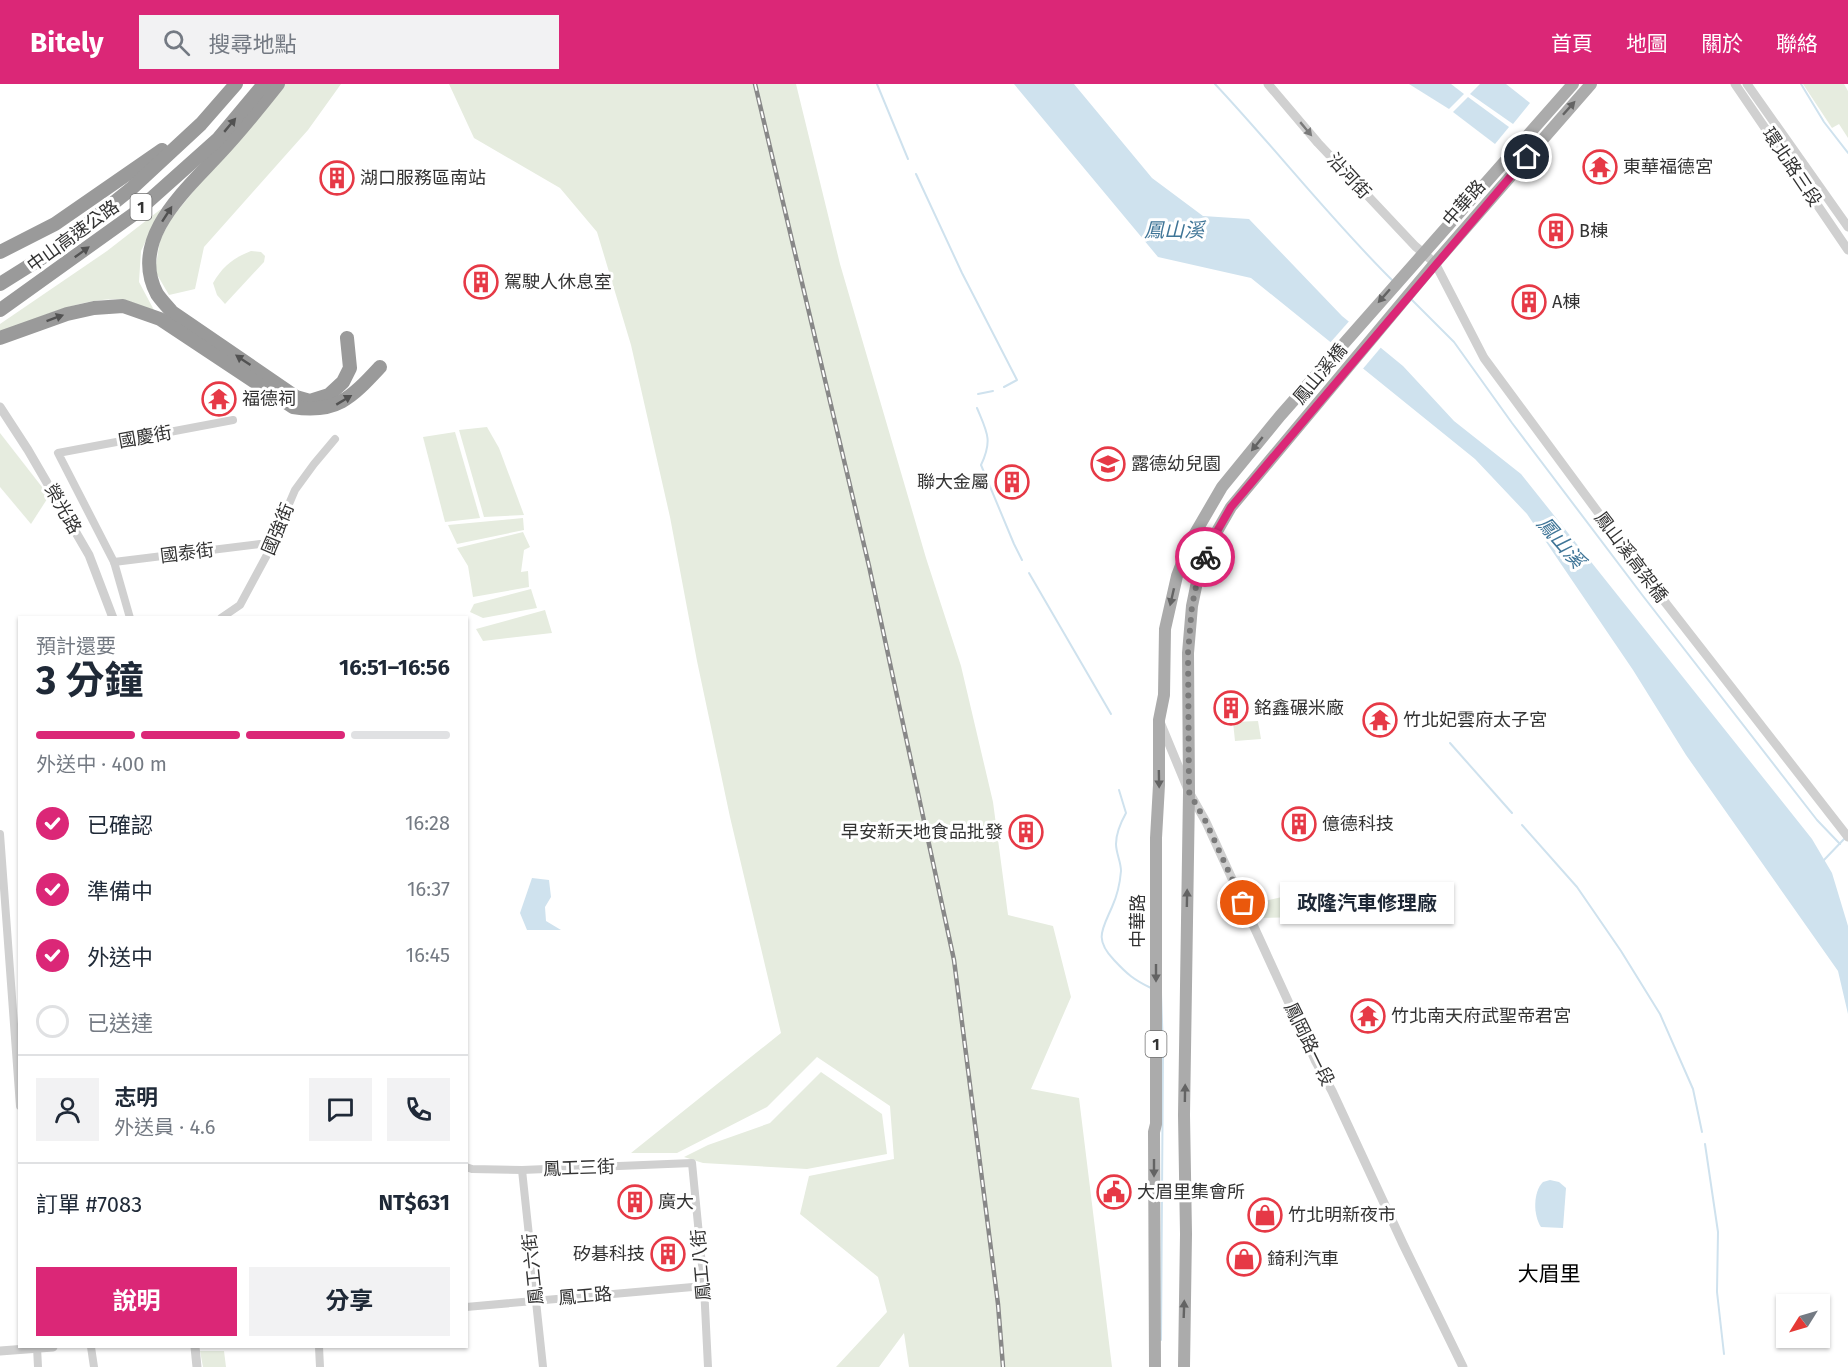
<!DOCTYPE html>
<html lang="zh-TW">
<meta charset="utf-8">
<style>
body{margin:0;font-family:"Fira Sans","Noto Sans TC",sans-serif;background:#f2f2f3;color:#1f2937;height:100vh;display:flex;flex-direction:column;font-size:22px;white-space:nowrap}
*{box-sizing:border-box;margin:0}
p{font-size:20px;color:#747a83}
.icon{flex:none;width:33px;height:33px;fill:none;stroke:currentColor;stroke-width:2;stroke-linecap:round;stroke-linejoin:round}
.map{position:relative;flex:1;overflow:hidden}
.panel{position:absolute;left:18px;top:532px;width:450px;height:732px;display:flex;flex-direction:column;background:#fff;border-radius:0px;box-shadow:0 2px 4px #0004}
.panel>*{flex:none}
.needle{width:39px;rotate:233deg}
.controls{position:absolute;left:1776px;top:1210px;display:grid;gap:12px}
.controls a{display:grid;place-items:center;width:54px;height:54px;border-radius:0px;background:#fff;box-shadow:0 2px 4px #0004;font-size:30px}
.pin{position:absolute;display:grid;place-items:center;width:51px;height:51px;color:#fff;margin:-26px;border:3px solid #fff;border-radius:50%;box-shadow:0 2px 6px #0007}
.courier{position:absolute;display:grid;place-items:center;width:60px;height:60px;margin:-30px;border:4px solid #db2777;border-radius:50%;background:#fff;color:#222;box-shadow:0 2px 8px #0007}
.bubble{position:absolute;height:42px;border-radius:0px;background:#fff;box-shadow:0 2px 4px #0004;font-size:20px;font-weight:700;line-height:42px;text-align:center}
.headline em{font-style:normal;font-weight:700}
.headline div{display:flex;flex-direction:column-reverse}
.headline{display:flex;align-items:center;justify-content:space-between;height:102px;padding:0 18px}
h1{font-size:39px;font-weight:700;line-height:45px}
.bar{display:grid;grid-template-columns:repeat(4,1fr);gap:9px 6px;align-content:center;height:72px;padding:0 18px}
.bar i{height:8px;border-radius:4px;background:#e0e1e3}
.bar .current{background:#db2777}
.bar p{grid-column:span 4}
.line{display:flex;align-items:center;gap:15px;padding:0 18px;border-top:2px solid #e0e1e3}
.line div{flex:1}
.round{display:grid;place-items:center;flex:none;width:63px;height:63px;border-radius:0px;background:#f2f2f3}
ol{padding:0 18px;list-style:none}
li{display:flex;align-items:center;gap:18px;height:66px}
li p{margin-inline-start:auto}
li .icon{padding:6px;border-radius:50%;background:#db2777;color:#fff;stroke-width:4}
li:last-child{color:#747a83}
li i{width:33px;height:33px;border:3px solid #e0e1e3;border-radius:50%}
.cta{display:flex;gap:12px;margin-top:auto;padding:12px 18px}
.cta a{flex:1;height:69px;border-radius:0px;background:#db2777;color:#fff;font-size:24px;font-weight:700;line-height:69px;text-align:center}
.cta a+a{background:#f2f2f3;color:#1f2937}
header{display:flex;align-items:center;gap:36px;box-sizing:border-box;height:84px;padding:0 30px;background:#db2777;color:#fff}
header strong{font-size:28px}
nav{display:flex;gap:33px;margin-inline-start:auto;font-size:21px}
.search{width:420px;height:54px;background:#f2f2f3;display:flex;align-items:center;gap:15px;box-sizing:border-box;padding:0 21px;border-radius:0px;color:#747a83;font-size:22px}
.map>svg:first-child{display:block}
.green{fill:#e6ecdf}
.water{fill:#cfe2ee}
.pier{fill:#fff}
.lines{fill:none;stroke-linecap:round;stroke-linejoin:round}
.stream{stroke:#cfe2ee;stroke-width:2}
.minor{stroke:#d0d0d0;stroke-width:8}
.tertiary{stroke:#d0d0d0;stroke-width:9}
.primary{stroke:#ababab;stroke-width:12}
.motorway{stroke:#9a9a9a;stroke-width:14}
.rail-casing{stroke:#888;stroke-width:4.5}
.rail{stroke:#fff;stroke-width:2;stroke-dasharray:7;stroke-linecap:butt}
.oneway{fill:#636363}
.oneway2{fill:#525252}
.oneway3{fill:#7a7a7a}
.done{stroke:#7a7a7a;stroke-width:6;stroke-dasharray:0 10.8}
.route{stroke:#db2777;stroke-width:8}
.labels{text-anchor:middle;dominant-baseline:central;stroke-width:6;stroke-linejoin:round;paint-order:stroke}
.shield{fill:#fff;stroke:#707070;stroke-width:1.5}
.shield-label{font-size:16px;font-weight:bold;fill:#333}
.poi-label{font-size:18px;fill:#333;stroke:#fff;text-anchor:start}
.street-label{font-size:18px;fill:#333;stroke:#fff}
.water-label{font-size:20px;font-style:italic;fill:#3f7597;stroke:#fff}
.quarter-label{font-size:21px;fill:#000;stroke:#fff}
</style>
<header>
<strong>Bitely</strong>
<div class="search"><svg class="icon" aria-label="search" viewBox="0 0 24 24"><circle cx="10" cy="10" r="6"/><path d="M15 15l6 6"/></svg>搜尋地點</div>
<nav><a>首頁</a><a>地圖</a><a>關於</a><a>聯絡</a></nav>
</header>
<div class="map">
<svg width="1848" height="1283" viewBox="0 0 1848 1283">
<rect width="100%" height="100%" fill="#fff"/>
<!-- green -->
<g class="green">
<path d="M 280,0 L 341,0 L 308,46 L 204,163 L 195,205 L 169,211 L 155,187 L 160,156 L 171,135 Z"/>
<path d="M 449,0 L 796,0 L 840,180 L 926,474 L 961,582 L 993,718 L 1008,831 L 1053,842 L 1071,913 L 1031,1005 L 1079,1014 L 1112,1283 L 909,1283 L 904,1249 L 879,1283 L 836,1283 L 887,1228 L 878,1193 L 800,1130 L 809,1092 L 894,1075 L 890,1022 L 817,973 L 767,1023 L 677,1069 L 631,1069 L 781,949 L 730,733 L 697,577 L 670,433 L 631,261 L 597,148 L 560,104 L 474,54 Z"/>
<path d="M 1803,0 L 1844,0 L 1848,7 L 1848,54 L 1839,40 L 1832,44 Z"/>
<path d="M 161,125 L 141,167 L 139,198 L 155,228 C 145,224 134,218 124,216 C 87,211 35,235 0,249 L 0,240 L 107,167 Z"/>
<path d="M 251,167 L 261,168 L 265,172 L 264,178 L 225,220 L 217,211 L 213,199 C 223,182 233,174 251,167 Z"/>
<path d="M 487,343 L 499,364 L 524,431 L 484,433 L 459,346 Z"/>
<path d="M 455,348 L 480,434 L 445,438 L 423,353 Z"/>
<path d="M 0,349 L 49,412 L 31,440 L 0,403 Z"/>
<path d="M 523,434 L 524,446 L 457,460 L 448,441 Z"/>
<path d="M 523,448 L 530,463 L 524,466 L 521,488 L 528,487 L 529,503 L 473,513 L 468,482 L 457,464 Z"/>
<path d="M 531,505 L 537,524 L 483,534 L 470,528 L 474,520 Z"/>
<path d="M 545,526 L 552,549 L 483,557 L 476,545 Z"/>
<path d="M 1258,637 L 1261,655 L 1235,657 L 1233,638 Z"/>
<path d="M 1295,810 L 1304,812 L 1304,833 L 1259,834 L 1252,820 Z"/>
<path d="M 821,988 L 882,1030 L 887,1070 L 807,1085 L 703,1079 L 684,1073 L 708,1061 L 770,1039 Z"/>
<path d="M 200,1267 L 224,1267 L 226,1283 L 203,1283 Z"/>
</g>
<!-- water -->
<g class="water">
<path d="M 1014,0 L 1074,0 L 1152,94 L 1203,132 L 1249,135 L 1342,232 L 1403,282 L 1454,337 L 1521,390 L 1812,755 L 1832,789 L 1848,842 L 1848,930 L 1838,887 L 1686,671 L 1633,586 L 1527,430 L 1475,375 L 1251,194 L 1158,173 Z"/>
<path d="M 1409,0 L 1451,0 L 1464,10 L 1449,25 Z"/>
<path d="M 1480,0 L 1506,0 L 1530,19 L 1513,40 L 1470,10 Z"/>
<path d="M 1468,13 L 1509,43 L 1495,60 L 1453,28 Z"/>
<path d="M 532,794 L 549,796 L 551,813 L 545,823 L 546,837 L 561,846 L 527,846 L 520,829 Z"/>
<path d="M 1550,1096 L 1559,1098 L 1566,1104 L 1563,1144 L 1541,1143 C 1533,1131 1533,1108 1543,1098 Z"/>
</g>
<!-- pier -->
<path class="pier" d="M 1351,235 L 1383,261 L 1361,287 L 1329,260 Z"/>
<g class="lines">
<!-- stream -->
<g class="stream">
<path d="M 877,0 L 908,75"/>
<path d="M 1215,0 C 1276,65 1331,136 1394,198"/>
<path d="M 1801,0 L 1824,38 L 1848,69"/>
<path d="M 916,90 L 962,189 L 1017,296 L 1004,303"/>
<path d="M 1411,215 L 1454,258 L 1512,339 L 1643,512 L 1817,736 L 1840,760"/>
<path d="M 978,310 L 993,307"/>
<path d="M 977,324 C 987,348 993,356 981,381 L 1014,460 L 1022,476"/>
<path d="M 1029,489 L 1111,630"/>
<path d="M 1450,659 L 1512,729"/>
<path d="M 1119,706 L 1126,729 C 1121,738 1116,749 1116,760 C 1116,769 1121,778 1121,787 C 1120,799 1117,812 1112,823 C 1102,846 1094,855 1114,876 C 1127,890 1134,896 1151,904"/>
<path d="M 1522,741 L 1577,803 L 1621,867 L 1660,930 L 1693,1005 L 1702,1048"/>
<path d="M 1823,777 L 1846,753"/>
<path d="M 1705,1060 L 1718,1148 L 1717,1208 L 1724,1270"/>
<path d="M 1161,1256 L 1163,965 L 1161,909"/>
</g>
<!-- minor -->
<g class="minor">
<path d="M 114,478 L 260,460"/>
<path d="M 130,534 L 114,478 L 58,369 L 233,336"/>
<path d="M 221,534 L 240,521 L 268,469 L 295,406 L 314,380 L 335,355"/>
<path d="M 0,750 L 20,1022"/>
<path d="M 466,1083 L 472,1085 L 522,1086 L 692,1079 L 704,1202 L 708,1283"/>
<path d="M 522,1086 L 543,1283"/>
<path d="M 466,1223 L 704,1202"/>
<path d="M 37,1263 L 38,1283"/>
<path d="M 91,1263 L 94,1283"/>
<path d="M 319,1263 L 320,1283"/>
</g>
<!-- tertiary -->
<g class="tertiary">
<path d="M 1268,0 L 1318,59 L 1415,162 L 1435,179 L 1484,274 L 1654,504 L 1848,753"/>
<path d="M 1735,0 L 1848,166"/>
<path d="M 1747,0 L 1848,143"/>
<path d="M 0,323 L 28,366 L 89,471 L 113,534"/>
<path d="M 1160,638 L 1189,708 L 1206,738 L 1315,976 L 1332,1007 L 1403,1160 L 1463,1283"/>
<path d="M 195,1263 L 197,1283"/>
<path d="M 0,1267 L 53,1263"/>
</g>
<!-- primary -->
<g class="primary">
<path d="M 1155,1283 L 1154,1048 L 1156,1040 L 1156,754 L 1159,701 L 1159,636 L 1164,611 L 1165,545 L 1177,492 L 1190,458 L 1222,403 L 1280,332 L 1573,0"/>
<path d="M 1184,1283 L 1186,1150 L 1184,1031 L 1189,708 L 1188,569 L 1192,522 L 1198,493 L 1212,456 L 1231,423 L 1435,179 L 1591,0"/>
</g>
<!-- motorway -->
<g class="motorway">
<path d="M 278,0 C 259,24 240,48 219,70 C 186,106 128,155 157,210 C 161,216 167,222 172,228 L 296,313 L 310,317 L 329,311 L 343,298 L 350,284 L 347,254"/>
<path d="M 0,168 L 55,140 L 162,66"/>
<path d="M 0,200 L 59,163 L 132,104 L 201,40 L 236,0"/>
<path d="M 0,226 L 134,130 L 218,55 L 264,0"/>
<path d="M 0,254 L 67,230 L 94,224 L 123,222 L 160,235 L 293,323 C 337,330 352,313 380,283"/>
</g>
<defs>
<path id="rail" d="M 755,0 L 869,482 L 954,876 L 998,1220 L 1003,1283"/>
</defs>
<!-- rail casing -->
<use href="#rail" class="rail-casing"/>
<!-- rail -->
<use href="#rail" class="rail"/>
</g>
<!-- one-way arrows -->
<defs><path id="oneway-solid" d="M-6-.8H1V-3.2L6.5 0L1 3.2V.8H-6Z" transform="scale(1.5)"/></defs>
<g class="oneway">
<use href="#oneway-solid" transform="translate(1569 24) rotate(-48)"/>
<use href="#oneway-solid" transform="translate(1384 212) rotate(131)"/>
<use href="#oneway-solid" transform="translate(1257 360) rotate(129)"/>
<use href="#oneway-solid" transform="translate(1172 513) rotate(103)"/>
<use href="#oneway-solid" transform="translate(1159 695) rotate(89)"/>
<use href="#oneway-solid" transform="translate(1187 814) rotate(-89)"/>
<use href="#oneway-solid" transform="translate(1156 889) rotate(90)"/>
<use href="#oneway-solid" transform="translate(1185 1009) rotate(-89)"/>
<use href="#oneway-solid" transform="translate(1154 1084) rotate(90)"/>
<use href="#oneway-solid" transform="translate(1184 1225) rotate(-88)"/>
</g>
<g class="oneway2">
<use href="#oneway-solid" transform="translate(230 41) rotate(-50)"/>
<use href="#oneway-solid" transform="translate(167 130) rotate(-57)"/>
<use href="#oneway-solid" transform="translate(82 168) rotate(-36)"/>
<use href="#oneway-solid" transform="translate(55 234) rotate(-20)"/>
<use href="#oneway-solid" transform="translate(243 276) rotate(-146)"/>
<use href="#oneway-solid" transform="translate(344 316) rotate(-31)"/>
</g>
<use class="oneway3" href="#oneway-solid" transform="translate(1306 45) rotate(50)"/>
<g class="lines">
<!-- done -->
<path class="done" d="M 1205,473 L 1198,493 L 1192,522 L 1188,569 L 1189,708 L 1206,738 L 1243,819"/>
<!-- route -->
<path class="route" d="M 1205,473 L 1212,456 L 1231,423 L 1527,73"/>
</g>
<!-- icons -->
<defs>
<symbol id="temple-ring" viewBox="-11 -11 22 22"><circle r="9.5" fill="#fff" stroke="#e63946" stroke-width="1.5"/><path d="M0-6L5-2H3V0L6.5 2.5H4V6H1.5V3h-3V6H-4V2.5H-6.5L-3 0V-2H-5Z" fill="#e63946"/></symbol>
<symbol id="building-ring" viewBox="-11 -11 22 22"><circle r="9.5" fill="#fff" stroke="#e63946" stroke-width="1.5"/><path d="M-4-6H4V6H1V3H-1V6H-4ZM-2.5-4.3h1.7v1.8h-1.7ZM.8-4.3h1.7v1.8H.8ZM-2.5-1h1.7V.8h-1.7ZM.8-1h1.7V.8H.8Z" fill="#e63946"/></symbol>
<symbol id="school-ring" viewBox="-11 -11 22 22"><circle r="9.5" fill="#fff" stroke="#e63946" stroke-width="1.5"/><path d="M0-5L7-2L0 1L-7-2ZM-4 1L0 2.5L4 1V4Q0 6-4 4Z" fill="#e63946"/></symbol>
<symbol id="civic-ring" viewBox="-11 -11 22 22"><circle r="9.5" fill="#fff" stroke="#e63946" stroke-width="1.5"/><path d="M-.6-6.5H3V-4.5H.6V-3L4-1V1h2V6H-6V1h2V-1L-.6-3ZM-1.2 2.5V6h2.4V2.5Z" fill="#e63946"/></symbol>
<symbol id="shop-ring" viewBox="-11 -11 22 22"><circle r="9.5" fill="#fff" stroke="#e63946" stroke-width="1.5"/><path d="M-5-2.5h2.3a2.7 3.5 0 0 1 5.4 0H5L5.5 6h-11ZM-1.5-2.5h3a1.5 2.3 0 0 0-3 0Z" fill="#e63946"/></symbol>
</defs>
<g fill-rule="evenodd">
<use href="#temple-ring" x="1581" y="64" width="38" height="38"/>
<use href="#building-ring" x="318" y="75" width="38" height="38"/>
<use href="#building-ring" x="1537" y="128" width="38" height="38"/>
<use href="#building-ring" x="462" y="179" width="38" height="38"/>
<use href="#building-ring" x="1510" y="199" width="38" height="38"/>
<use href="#temple-ring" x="200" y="296" width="38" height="38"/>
<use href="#school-ring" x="1089" y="361" width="38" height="38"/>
<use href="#building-ring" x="993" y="379" width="38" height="38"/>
<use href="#building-ring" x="1212" y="605" width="38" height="38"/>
<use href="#temple-ring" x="1361" y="617" width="38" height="38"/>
<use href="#building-ring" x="1280" y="721" width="38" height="38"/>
<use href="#building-ring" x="1007" y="729" width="38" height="38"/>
<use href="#temple-ring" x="1349" y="913" width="38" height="38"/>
<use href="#civic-ring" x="1095" y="1089" width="38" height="38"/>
<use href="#building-ring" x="616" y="1099" width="38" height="38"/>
<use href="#shop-ring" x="1246" y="1112" width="38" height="38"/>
<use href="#building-ring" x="649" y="1151" width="38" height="38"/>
<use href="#shop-ring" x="1225" y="1156" width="38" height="38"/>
</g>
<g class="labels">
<!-- shield labels -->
<g class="shield">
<rect x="130.5" y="110" width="21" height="26" rx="4.5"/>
<rect x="1145.5" y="947" width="21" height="26" rx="4.5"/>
</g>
<g class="shield-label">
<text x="141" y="123">1</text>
<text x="1156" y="960">1</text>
</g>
<!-- poi labels -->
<g class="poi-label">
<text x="1623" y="83">東華福德宮</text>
<text x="360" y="94">湖口服務區南站</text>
<text x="1579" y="147">B棟</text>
<text x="504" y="198">駕駛人休息室</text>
<text x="1552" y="218">A棟</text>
<text x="242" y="315">福德祠</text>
<text x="1131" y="380">露德幼兒園</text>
<text x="989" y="398" text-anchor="end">聯大金屬</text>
<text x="1254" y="624">銘鑫碾米廠</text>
<text x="1403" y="636">竹北妃雲府太子宮</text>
<text x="1322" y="740">億德科技</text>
<text x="1003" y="748" text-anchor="end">早安新天地食品批發</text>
<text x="1391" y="932">竹北南天府武聖帝君宮</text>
<text x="1137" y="1108">大眉里集會所</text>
<text x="658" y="1118">廣大</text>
<text x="1288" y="1131">竹北明新夜市</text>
<text x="645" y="1170" text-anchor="end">矽碁科技</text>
<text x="1267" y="1175">錡利汽車</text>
</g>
<!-- street labels -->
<g class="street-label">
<text transform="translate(1792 83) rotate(56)">環北路三段</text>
<text transform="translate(1349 92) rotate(47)">沿河街</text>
<text transform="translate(1464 119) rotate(-49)">中華路</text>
<text transform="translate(73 152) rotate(-36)">中山高速公路</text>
<text transform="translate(1320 290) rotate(-50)">鳳山溪橋</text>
<text transform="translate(145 353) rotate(-10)">國慶街</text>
<text transform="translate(63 425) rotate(60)">榮光路</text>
<text transform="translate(278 445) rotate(-67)">國強街</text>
<text transform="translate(187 469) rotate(-7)">國泰街</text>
<text transform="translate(1631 473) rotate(53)">鳳山溪高架橋</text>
<text transform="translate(1138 837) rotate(-90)">中華路</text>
<text transform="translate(1309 960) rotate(64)">鳳岡路一段</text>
<text transform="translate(579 1084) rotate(-2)">鳳工三街</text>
<text transform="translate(701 1181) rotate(-95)">鳳工八街</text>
<text transform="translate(533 1185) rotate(-96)">鳳工六街</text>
<text transform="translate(585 1212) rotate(-5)">鳳工路</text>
</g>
<!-- water labels -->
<g class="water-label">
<text x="1174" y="146">鳳山溪</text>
<text transform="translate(1561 458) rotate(49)">鳳山溪</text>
</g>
<!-- quarter labels -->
<g class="quarter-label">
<text x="1549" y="1190">大眉里</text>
</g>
</g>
</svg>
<div class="controls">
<a><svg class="needle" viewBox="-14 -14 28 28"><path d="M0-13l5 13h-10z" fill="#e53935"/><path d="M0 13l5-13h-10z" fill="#747a83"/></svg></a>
</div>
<div class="pin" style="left:1243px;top:819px;background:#ea580c"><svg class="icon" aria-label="bag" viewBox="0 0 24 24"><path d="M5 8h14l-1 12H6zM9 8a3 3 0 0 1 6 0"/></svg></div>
<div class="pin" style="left:1527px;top:73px;background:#1f2937"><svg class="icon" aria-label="home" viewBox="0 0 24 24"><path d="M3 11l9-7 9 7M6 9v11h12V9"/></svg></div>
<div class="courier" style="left:1205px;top:473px"><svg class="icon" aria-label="bike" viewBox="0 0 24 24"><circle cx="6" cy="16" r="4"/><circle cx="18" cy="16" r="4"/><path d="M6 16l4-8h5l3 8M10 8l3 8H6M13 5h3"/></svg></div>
<div class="bubble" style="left:1280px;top:798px;width:174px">政隆汽車修理廠</div>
<section class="panel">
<div class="headline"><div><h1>3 分鐘</h1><p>預計還要</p></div><em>16:51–16:56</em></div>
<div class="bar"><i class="current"></i><i class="current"></i><i class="current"></i><i></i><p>外送中 · 400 m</p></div>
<ol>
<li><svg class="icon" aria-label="check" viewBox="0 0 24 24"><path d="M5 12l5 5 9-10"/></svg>已確認<p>16:28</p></li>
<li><svg class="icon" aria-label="check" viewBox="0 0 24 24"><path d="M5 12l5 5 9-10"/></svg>準備中<p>16:37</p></li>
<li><svg class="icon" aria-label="check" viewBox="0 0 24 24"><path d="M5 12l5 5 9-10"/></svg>外送中<p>16:45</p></li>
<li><i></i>已送達</li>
</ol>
<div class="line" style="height:108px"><a class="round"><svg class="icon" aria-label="person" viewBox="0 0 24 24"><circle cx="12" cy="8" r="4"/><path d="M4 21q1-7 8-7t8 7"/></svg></a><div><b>志明</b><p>外送員 · 4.6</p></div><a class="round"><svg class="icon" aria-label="chat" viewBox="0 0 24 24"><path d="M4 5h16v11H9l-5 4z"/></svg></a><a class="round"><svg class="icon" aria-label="phone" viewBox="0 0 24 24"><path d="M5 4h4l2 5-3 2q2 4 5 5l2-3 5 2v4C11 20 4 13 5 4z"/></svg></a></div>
<div class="line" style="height:78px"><div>訂單 #7083</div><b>NT$631</b></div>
<div class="cta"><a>說明</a><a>分享</a></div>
</section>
</div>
